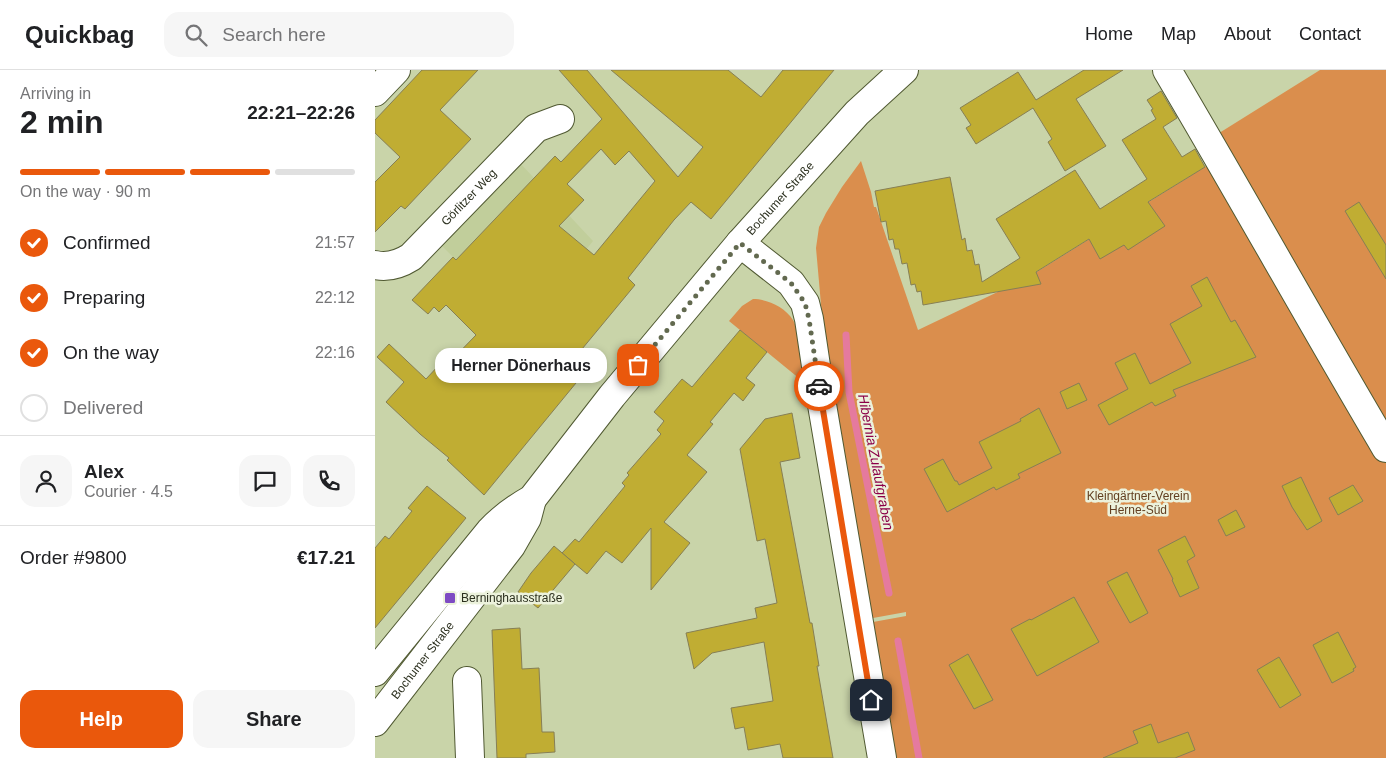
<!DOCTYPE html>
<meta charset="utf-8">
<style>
body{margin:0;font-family:Helvetica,sans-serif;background:#f6f6f6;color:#202124;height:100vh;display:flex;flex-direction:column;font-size:19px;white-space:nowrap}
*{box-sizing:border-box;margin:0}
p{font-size:16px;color:#757577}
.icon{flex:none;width:28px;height:28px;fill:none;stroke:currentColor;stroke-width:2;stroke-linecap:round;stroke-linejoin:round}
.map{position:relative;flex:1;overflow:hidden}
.side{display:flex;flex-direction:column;background:#fff;width:375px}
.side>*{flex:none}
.pin{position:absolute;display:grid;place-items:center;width:42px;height:42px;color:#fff;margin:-21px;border-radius:10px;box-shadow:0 2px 8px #0006}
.courier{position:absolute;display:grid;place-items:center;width:50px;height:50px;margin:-25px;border:4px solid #ea580c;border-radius:50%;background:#fff;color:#222;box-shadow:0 1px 6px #0007}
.bubble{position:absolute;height:35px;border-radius:15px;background:#fff;box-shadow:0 2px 8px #0003;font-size:16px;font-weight:700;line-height:35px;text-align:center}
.head em{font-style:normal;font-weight:700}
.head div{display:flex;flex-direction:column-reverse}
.head{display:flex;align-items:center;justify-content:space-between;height:85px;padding:0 20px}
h1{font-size:32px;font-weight:700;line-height:38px}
.bar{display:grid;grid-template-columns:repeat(4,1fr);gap:8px 5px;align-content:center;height:60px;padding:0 20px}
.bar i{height:6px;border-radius:4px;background:#e0e0e0}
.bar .current{background:#ea580c}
.bar p{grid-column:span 4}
.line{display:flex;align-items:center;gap:12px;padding:0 20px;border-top:1px solid #e0e0e0}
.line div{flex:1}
.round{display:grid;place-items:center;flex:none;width:52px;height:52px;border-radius:15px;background:#f6f6f6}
ol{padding:0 20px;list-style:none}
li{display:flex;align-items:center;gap:15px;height:55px}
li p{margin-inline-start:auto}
li .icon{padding:5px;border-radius:50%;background:#ea580c;color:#fff;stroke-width:4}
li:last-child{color:#757577}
li i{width:28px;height:28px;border:2px solid #e0e0e0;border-radius:50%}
.button{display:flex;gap:10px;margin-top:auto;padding:10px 20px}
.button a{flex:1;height:58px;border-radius:15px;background:#ea580c;color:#fff;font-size:20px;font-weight:700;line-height:58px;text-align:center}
.button a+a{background:#f6f6f6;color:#202124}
header{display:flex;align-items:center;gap:30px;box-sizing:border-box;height:70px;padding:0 25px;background:#fff;border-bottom:1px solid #e0e0e0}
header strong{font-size:24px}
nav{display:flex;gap:28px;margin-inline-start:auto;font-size:18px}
.search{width:350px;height:45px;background:#f6f6f6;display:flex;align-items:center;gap:12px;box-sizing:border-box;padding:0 18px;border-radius:15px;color:#757577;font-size:19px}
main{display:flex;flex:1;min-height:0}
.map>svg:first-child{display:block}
.built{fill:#c1ce9b}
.green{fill:#da8e4d}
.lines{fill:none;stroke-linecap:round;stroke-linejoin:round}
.stream{stroke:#e57a9e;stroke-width:7}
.building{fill:#c0ad33;stroke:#867f55;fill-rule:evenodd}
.minor-casing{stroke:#505932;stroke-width:30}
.major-casing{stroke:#505932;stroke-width:30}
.minor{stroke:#fff;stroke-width:28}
.major{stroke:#fff;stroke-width:28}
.done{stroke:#62694f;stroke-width:5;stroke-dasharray:0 9}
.route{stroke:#ea580c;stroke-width:6}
.poi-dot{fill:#7e4bc3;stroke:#ecf2dc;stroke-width:2}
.labels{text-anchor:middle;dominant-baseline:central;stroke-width:5;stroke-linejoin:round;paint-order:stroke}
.street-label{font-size:12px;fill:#2b2f1e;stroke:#ecf2dc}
.park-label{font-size:12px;fill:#623f20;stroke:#ecf2dc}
.poi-label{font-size:12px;fill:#2b2f1e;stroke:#ecf2dc;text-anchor:start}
.water-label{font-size:14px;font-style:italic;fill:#8b0048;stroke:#ecf2dc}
</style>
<header>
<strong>Quickbag</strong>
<div class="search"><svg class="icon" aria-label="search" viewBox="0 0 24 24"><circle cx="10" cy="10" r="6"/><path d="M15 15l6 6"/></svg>Search here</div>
<nav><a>Home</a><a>Map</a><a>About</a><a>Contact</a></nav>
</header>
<main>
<section class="side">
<div class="head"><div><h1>2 min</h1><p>Arriving in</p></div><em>22:21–22:26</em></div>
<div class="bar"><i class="current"></i><i class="current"></i><i class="current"></i><i></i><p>On the way · 90 m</p></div>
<ol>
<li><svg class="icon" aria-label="check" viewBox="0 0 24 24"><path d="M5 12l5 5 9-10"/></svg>Confirmed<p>21:57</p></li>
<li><svg class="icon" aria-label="check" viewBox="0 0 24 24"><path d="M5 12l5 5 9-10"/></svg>Preparing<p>22:12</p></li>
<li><svg class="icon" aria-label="check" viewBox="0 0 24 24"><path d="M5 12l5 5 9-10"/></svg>On the way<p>22:16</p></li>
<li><i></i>Delivered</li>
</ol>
<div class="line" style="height:90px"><a class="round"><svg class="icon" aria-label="person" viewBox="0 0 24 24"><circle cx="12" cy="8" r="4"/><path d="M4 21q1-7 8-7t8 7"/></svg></a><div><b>Alex</b><p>Courier · 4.5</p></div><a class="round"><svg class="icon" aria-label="chat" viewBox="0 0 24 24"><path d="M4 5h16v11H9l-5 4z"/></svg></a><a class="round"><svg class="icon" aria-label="phone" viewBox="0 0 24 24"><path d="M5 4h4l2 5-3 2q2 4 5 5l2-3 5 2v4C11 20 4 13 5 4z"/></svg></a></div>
<div class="line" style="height:65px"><div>Order #9800</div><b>€17.21</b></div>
<div class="button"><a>Help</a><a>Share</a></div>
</section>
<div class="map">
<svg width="1011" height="688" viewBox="0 0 1011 688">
<rect width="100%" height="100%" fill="#c9d4a9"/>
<!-- built -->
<path class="built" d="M 144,92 L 218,171 L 149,258 L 66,175 Z"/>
<!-- green -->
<g class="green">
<path d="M 945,0 L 1011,0 L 1011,688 L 519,688 L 498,552 L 531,546 L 531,542 L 498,548 L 495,536 L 492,536 L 464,379 L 456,301 L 448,257 L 441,178 L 444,157 L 451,143 L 467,117 L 486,91 L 496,122 L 499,137 L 501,137 L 543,260 L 652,208 L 833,95 L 841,65 Z"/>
<path d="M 378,229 C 392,229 410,237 418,250 C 425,262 428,298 431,314 L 354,251 L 367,236 Z"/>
</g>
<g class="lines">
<!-- stream -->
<g class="stream">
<path d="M 471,265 L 474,322 L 514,523"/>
<path d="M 523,571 L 544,688"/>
</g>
</g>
<!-- building -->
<g class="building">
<path d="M 47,0 L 103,0 L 65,40 L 96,69 L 30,139 L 26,136 L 0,162 L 0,112 L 25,87 L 0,63 L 0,50 Z"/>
<path d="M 184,0 L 212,0 L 303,107 L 328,77 L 236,0 L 353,0 L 386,27 L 408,0 L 459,0 L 336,149 L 316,132 L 299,150 L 253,208 L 260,215 L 188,302 L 201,313 L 109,425 L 72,390 L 74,388 L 45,364 L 11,332 L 29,312 L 2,287 L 14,274 L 51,309 L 65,294 L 69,298 L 101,265 L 71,235 L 64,242 L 59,237 L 53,244 L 37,230 L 78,187 L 81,190 L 180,86 L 186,92 L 227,49 ZM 226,79 L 240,95 L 254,81 L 280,111 L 219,185 L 184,156 L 209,130 L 192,114 Z"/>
<path d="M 709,0 L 748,0 L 701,29 L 731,76 L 690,101 L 673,72 L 677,69 L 658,38 L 601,74 L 591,58 L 596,55 L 585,38 L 643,2 L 661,30 Z"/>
<path d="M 786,21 L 802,48 L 788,57 L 807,87 L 820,79 L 830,97 L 773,132 L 790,156 L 753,180 L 749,175 L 725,189 L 714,169 L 661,202 L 666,214 L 548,235 L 546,221 L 542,222 L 540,214 L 536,215 L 532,193 L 527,194 L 524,179 L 520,179 L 518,169 L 514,170 L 511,151 L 506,152 L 500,121 L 575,107 L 587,170 L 590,168 L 592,181 L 597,180 L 600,195 L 604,194 L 607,212 L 645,188 L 621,149 L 700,100 L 725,139 L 772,109 L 747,70 L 781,49 L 776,40 L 778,39 L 772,30 Z"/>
<path d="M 984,132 L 1011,175 L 1011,209 L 970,141 Z"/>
<path d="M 832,207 L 856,252 L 860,250 L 881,287 L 798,320 L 801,326 L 780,336 L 777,332 L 734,355 L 723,335 L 753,319 L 740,293 L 760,283 L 775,314 L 816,293 L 795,254 L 827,236 L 816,216 Z"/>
<path d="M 365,260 L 392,282 L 371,308 L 380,315 L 368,331 L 359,323 L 335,352 L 338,354 L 312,385 L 332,402 L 289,452 L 315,473 L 276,520 L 276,458 L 247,493 L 231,481 L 212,504 L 187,483 L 200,469 L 204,472 L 250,416 L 247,413 L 254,405 L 252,403 L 286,364 L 282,360 L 289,351 L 279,342 L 307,309 L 317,317 Z"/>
<path d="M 704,313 L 712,330 L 692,339 L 685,322 Z"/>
<path d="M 664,338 L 686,383 L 643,404 L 645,408 L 621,420 L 619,417 L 572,442 L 549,399 L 568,389 L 580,411 L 582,411 L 584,415 L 617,398 L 604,372 L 646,351 L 645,349 Z"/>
<path d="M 417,343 L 425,388 L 405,392 L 435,553 L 437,553 L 444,596 L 442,596 L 458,688 L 408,688 L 405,674 L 373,680 L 369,657 L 360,659 L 356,638 L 398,631 L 389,572 L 337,583 L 319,599 L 311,563 L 382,548 L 380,538 L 402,533 L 390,469 L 382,471 L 365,379 L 390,349 Z"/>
<path d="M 926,407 L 947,451 L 932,460 L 917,437 L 907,416 Z"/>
<path d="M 978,415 L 988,431 L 963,445 L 954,428 Z"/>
<path d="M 52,416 L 91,448 L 0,558 L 0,478 L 10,466 L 14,469 L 37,441 L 33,438 Z"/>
<path d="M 861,440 L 870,457 L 851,466 L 843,450 Z"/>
<path d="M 810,466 L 820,486 L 812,491 L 824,518 L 805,527 L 797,510 L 798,509 L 783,480 Z"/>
<path d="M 179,476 L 200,494 L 163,538 L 143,522 L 156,503 Z"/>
<path d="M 752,502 L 773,543 L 755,553 L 732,512 Z"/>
<path d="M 699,527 L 724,572 L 662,606 L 636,559 L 655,549 L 656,550 Z"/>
<path d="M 145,558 L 147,599 L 164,598 L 167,662 L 179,662 L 180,682 L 151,684 L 151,688 L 122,688 L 117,560 Z"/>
<path d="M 963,562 L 981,597 L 978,599 L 979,601 L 957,613 L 938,575 Z"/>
<path d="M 593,584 L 618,630 L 599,639 L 574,595 Z"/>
<path d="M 904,587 L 926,625 L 905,638 L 882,600 Z"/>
<path d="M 776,654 L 783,673 L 813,662 L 820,680 L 800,688 L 728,688 L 763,673 L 758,661 Z"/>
</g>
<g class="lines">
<defs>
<g id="minor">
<path d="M 792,0 C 866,125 937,253 1011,378"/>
<path d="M 0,22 L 21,0"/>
<path d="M 365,173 L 416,213 L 430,233 L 434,249 L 445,323 L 507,688"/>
<path id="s1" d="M 0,195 C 13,198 25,194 36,187 L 161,58 L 185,49"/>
<path d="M 92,611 L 95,688"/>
</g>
<g id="major">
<path id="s2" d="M 0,602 L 115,461 C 128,447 141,438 157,429 L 237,326 L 365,173 L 482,43 L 529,0"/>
<path id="s3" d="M 0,652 L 136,476 L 152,448 L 157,429"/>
</g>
</defs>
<!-- minor casing -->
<use href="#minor" class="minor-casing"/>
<!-- major casing -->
<use href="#major" class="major-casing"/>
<!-- minor -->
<use href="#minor" class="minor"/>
<!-- major -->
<use href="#major" class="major"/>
</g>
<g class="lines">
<!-- done -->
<path class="done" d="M 263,295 L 365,173 L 416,213 L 430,233 L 434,249 L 444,316"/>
<!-- route -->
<path class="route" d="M 444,316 L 496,630"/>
</g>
<!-- markers -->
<rect class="poi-dot" x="69" y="522" width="12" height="12" rx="2.5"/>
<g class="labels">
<!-- street labels -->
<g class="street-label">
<text stroke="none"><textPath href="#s1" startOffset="121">Görlitzer Weg</textPath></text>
<text stroke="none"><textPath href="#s2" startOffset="625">Bochumer Straße</textPath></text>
<text stroke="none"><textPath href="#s3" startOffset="78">Bochumer Straße</textPath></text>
</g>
<!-- park labels -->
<g class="park-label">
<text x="763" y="426">Kleingärtner-Verein<tspan x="763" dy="14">Herne-Süd</tspan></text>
</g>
<!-- poi labels -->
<g class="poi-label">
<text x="86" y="528">Berninghausstraße</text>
</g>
<!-- water labels -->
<g class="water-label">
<text transform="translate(501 392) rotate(79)">Hibernia Zulaufgraben</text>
</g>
</g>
</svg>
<div class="pin" style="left:263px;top:295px;background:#ea580c"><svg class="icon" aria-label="bag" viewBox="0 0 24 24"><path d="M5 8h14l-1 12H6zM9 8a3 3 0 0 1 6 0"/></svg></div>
<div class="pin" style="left:496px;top:630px;background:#1f2937"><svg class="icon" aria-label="home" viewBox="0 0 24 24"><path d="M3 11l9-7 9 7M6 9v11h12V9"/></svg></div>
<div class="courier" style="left:444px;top:316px"><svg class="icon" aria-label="car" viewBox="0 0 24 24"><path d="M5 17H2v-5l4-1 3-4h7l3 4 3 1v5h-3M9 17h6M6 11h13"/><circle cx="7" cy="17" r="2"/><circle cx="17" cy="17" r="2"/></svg></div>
<div class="bubble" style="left:60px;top:278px;width:172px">Herner Dönerhaus</div>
</div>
</main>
